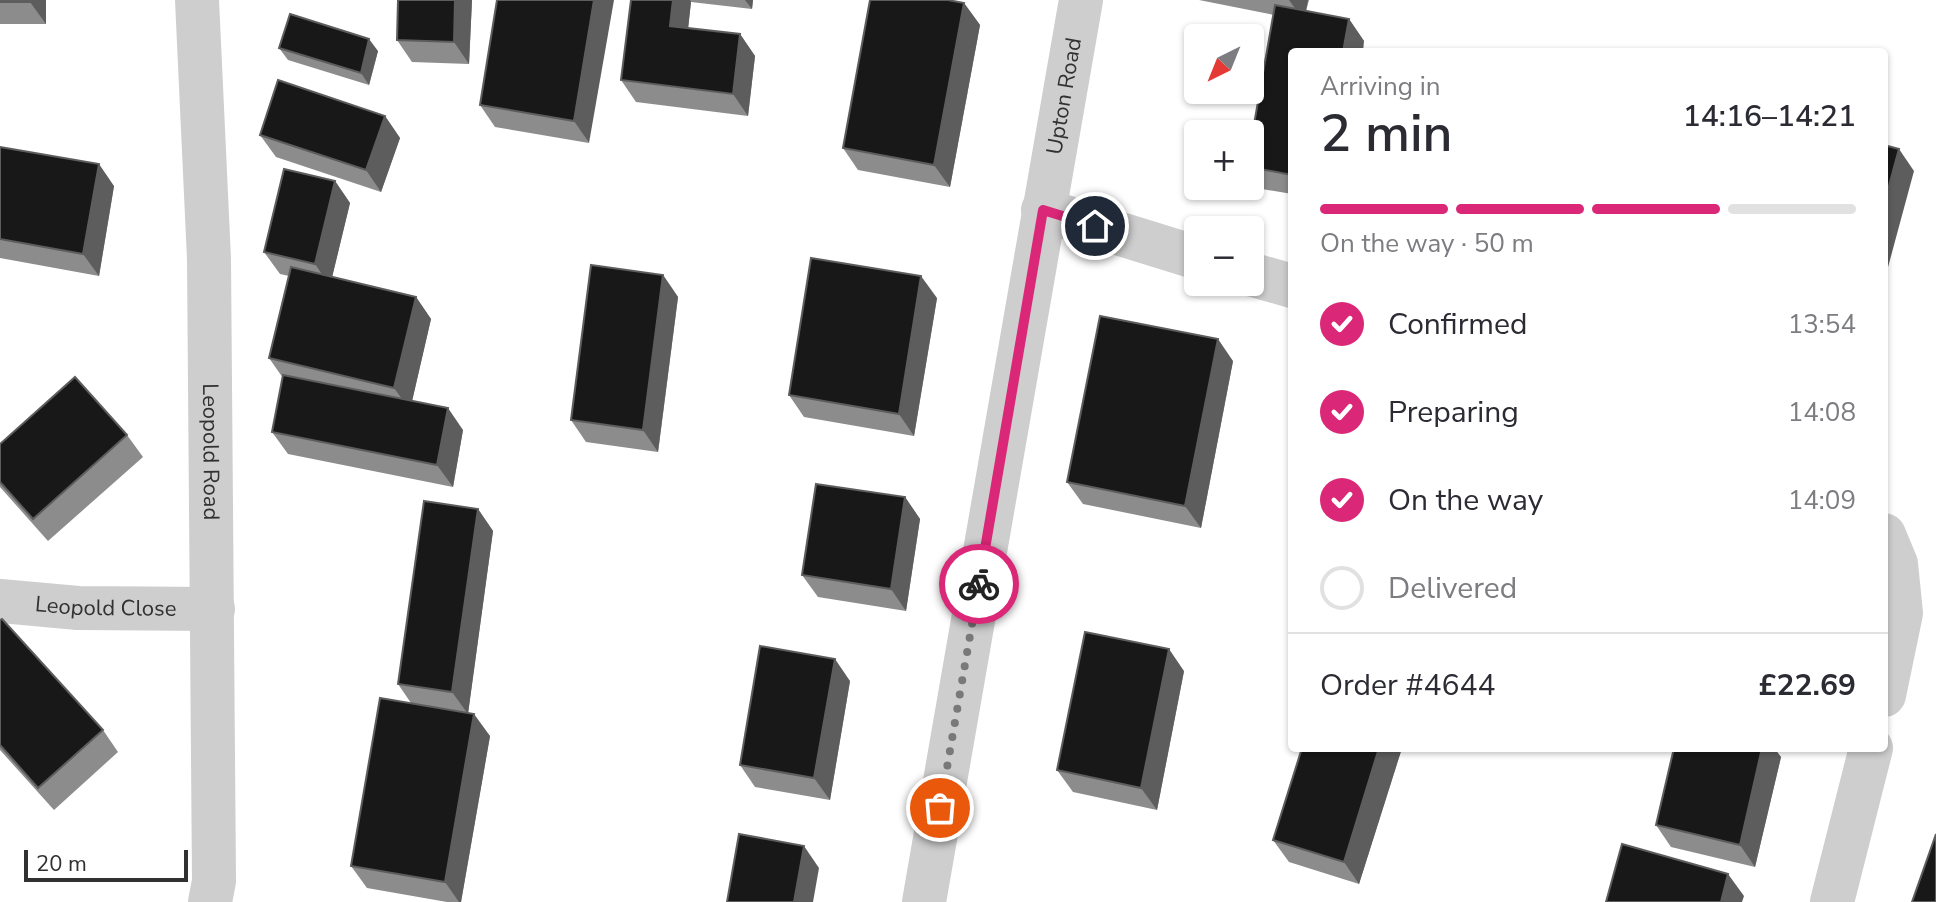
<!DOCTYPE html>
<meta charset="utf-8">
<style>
body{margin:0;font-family:"Nunito Sans",sans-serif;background:#f2f2f3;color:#2b2b33;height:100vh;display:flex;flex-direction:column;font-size:30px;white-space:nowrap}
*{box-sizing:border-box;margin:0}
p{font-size:26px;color:#7c7c81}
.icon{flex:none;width:44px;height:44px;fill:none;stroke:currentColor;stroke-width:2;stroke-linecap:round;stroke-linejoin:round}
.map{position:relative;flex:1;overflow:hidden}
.sheet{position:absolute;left:1288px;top:48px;width:600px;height:704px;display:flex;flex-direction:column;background:#fff;border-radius:8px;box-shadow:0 2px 6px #0004}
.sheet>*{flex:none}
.needle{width:52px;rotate:223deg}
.buttons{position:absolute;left:1184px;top:24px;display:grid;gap:16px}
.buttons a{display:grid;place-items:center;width:80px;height:80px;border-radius:8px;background:#fff;box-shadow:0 2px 6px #0004;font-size:40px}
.scale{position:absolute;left:24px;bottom:20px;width:164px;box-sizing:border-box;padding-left:8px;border:4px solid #313131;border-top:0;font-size:22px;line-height:28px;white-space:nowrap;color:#313131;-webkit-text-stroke:6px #fff;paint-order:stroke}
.pin{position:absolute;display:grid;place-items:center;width:68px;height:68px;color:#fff;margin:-34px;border:4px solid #fff;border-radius:50%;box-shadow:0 2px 8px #0007}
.courier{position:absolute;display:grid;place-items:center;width:80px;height:80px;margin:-40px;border:6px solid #db2777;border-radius:50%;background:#fff;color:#222;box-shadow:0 2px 10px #0007}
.headline em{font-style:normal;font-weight:600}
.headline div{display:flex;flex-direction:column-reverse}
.headline{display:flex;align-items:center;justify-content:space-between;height:136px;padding:0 32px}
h1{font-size:52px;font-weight:600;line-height:60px}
.bar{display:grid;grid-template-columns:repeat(4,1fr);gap:12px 8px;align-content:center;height:96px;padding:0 32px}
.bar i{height:10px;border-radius:6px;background:#e1e1e2}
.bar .active{background:#db2777}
.bar p{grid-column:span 4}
.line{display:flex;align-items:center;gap:20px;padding:0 32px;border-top:2px solid #e1e1e2}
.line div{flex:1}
ol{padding:0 32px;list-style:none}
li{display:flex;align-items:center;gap:24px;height:88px}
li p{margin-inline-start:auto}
li .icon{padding:8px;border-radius:50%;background:#db2777;color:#fff;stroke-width:4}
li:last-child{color:#7c7c81}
li i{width:44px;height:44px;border:4px solid #e1e1e2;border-radius:50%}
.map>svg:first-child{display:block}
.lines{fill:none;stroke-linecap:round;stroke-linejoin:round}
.minor{stroke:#cecece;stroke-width:44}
.wall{fill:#8c8c8c}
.shaded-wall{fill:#5d5d5d}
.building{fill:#181818;stroke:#5d5d5d;stroke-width:2}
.done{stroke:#797979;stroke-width:8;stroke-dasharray:0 14.4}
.route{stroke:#db2777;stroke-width:10}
.labels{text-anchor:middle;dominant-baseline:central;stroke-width:8;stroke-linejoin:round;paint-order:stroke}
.street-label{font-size:22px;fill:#313131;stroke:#fff}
</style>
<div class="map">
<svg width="1936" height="902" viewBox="0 0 1936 902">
<rect width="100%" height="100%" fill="#fff"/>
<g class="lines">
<!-- minor -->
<g class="minor">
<path id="s1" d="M 197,0 L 209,259 L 214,881 L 210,902"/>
<path d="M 1043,210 L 1198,258"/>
<path d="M 1250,274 L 1292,286"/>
<path d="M 1884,535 L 1896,564 L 1901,613 L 1884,695"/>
<path id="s2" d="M 0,601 L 78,608 L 213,609"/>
<path id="s3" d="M 924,902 L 1081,0"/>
<path d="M 1832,902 L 1871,748"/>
</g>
</g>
<!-- wall -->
<g class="wall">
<rect x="0" y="0" width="46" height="24"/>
<path d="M 472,0 L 469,64 L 412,62 L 397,40 Z"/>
<path d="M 497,0 L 589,143 L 495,127 L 480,105 Z"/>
<path d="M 631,0 L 753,0 L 752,9 L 691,2 L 688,28 L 740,34 L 755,56 L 748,116 L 636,102 L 621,80 Z"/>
<path d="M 1199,0 L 1309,0 L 1306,11 L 1349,19 L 1364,41 L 1292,52 L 1292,194 L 1262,189 L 1250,172 L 1250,147 L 1274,15 Z"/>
<path d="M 964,3 L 980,25 L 950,187 L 858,170 L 843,148 Z"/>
<path d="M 279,48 L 378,51 L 369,85 L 288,60 Z"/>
<path d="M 385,116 L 400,138 L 381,192 L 276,157 L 260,135 Z"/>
<path d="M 0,147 L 114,186 L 99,276 L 0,258 Z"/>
<path d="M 335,181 L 350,203 L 332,277 L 416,297 L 431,319 L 412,401 L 463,430 L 453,487 L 288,454 L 272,432 L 283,378 L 269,358 L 289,276 L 280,274 L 264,252 Z"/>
<path d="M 663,275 L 678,297 L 658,452 L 586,442 L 571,420 Z"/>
<path d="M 937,298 L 914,436 L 804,417 L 789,395 Z"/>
<path d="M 1233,361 L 1201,528 L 1083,504 L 1067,482 Z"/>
<path d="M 127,435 L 143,457 L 48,541 L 0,487 L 0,444 Z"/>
<path d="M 905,497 L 920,519 L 906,611 L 818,597 L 802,575 Z"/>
<path d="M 478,509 L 493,531 L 468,713 L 490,736 L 461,902 L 447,902 L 367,888 L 351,866 L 411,703 L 398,684 Z"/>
<path d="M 0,620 L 103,730 L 118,752 L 54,810 L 0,750 Z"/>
<path d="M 1184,671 L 1157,810 L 1073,792 L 1057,770 Z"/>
<path d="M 850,681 L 830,800 L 755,787 L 740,765 Z"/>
<path d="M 1302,748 L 1402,748 L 1359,884 L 1289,862 L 1273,840 Z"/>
<path d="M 1674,748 L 1774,748 L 1781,757 L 1755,867 L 1671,847 L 1656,825 Z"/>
</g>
<!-- shaded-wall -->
<g class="shaded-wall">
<path d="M 30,0 L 46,0 L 46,24 L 30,2 Z"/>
<path d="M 455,0 L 472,0 L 469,64 L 454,42 Z"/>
<path d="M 594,0 L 614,0 L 589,143 L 574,121 Z"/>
<path d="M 673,0 L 690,0 L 691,2 L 686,48 L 670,26 Z"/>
<path d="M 745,0 L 753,0 L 752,9 Z"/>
<path d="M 1289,0 L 1308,0 L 1304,21 Z"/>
<path d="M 964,3 L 980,25 L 950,187 L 934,165 Z"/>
<path d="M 1349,19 L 1364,41 L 1363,52 L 1343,52 Z"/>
<path d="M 740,34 L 755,56 L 748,116 L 733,94 Z"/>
<path d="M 369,39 L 378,51 L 369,85 L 361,73 Z"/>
<path d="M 385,116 L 400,138 L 381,192 L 366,170 Z"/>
<path d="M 1899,149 L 1914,171 L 1884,282 L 1884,204 Z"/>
<path d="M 99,164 L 114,186 L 99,276 L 83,254 Z"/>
<path d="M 335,181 L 350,203 L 330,286 L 315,264 Z"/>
<path d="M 663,275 L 678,297 L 658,452 L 643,430 Z"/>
<path d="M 921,276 L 937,298 L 914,436 L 899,414 Z"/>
<path d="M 416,297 L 431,319 L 410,410 L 394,388 Z"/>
<path d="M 1218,339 L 1233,361 L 1201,528 L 1185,506 Z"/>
<path d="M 448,408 L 463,430 L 453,487 L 437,465 Z"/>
<path d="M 905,497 L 920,519 L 906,611 L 891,589 Z"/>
<path d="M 478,509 L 493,531 L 468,714 L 452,692 Z"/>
<path d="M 1169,649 L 1184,671 L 1157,810 L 1141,788 Z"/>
<path d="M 835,659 L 850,681 L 830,800 L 814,778 Z"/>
<path d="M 474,714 L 490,736 L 461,902 L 459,902 L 445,882 Z"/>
<path d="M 1379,748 L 1402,748 L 1359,884 L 1344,862 Z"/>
<path d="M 1762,748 L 1774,748 L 1781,757 L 1755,867 L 1740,845 Z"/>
<path d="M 804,846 L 819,868 L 813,902 L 794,902 Z"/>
<path d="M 1728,874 L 1744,896 L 1742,902 L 1721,902 Z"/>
</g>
<!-- building -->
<g class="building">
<rect x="0" y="0" width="30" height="2"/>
<path d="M 398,0 L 455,0 L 454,42 L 397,40 Z"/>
<path d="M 497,0 L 594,0 L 574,121 L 480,105 Z"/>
<path d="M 631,0 L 673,0 L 670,26 L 740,34 L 733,94 L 621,80 Z"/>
<path d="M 870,0 L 948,0 L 964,3 L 934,165 L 843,148 Z"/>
<path d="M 1275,5 L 1349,19 L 1343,52 L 1292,52 L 1292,175 L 1250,167 L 1250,147 Z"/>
<path d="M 290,14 L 369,39 L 361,73 L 279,48 Z"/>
<path d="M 278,80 L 385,116 L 366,170 L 260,135 Z"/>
<path d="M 1884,145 L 1899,149 L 1884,204 Z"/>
<path d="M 0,147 L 99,164 L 83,254 L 0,239 Z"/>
<path d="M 284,169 L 335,181 L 315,264 L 264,252 Z"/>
<path d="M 811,258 L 921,276 L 899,414 L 789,395 Z"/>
<path d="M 591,265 L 663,275 L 643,430 L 571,420 Z"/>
<path d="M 291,267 L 416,297 L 394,388 L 269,358 Z"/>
<path d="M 1100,316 L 1218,339 L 1185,506 L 1067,482 Z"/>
<path d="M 283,375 L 448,408 L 437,465 L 272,432 Z"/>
<path d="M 75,377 L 127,435 L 33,519 L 0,482 L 0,444 Z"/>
<path d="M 816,484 L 905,497 L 891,589 L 802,575 Z"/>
<path d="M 424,501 L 478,509 L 452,692 L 398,684 Z"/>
<path d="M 2,619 L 103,730 L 38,788 L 0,745 L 0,620 Z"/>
<path d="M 1085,632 L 1169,649 L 1141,788 L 1057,770 Z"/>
<path d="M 760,646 L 835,659 L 814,778 L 740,765 Z"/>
<path d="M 380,698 L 474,714 L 445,882 L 351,866 Z"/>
<path d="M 1302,748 L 1379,748 L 1344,862 L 1273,840 Z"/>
<path d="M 1674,748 L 1762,748 L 1740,845 L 1656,825 Z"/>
<path d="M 739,834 L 804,846 L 794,902 L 727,902 Z"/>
<path d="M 1936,834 L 1936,902 L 1912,902 Z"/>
<path d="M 1622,844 L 1728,874 L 1721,902 L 1606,902 Z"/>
</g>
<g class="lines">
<!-- done -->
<path class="done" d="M 940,808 L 979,584"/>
<!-- route -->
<path class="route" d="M 979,584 L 1043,210 L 1095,226"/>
</g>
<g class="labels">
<!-- street labels -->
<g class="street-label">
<text stroke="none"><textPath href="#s3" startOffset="818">Upton Road</textPath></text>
<text stroke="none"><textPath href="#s1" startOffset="452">Leopold Road</textPath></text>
<text stroke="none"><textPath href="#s2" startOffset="106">Leopold Close</textPath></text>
</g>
</g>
</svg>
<div class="buttons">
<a><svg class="needle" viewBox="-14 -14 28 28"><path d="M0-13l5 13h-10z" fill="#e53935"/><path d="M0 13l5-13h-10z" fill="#7c7c81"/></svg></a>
<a>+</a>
<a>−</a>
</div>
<div class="scale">20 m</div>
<div class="pin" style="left:940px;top:808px;background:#ea580c"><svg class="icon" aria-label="bag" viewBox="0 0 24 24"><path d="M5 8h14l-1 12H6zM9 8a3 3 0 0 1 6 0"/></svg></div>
<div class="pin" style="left:1095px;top:226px;background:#1f2937"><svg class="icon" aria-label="home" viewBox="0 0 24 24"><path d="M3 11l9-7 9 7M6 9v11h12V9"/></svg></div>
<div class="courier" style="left:979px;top:584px"><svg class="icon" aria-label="bike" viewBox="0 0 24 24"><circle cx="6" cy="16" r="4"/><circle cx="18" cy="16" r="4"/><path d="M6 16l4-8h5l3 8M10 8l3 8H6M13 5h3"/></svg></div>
<section class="sheet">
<div class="headline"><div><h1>2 min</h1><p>Arriving in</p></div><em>14:16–14:21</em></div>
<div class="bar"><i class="active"></i><i class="active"></i><i class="active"></i><i></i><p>On the way · 50 m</p></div>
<ol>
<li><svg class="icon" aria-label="check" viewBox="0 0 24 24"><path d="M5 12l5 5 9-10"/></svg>Confirmed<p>13:54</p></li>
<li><svg class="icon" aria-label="check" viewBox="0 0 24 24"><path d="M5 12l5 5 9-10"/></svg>Preparing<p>14:08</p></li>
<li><svg class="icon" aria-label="check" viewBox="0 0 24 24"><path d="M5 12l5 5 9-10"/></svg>On the way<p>14:09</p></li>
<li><i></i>Delivered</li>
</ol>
<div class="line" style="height:104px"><div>Order #4644</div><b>£22.69</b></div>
</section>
</div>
